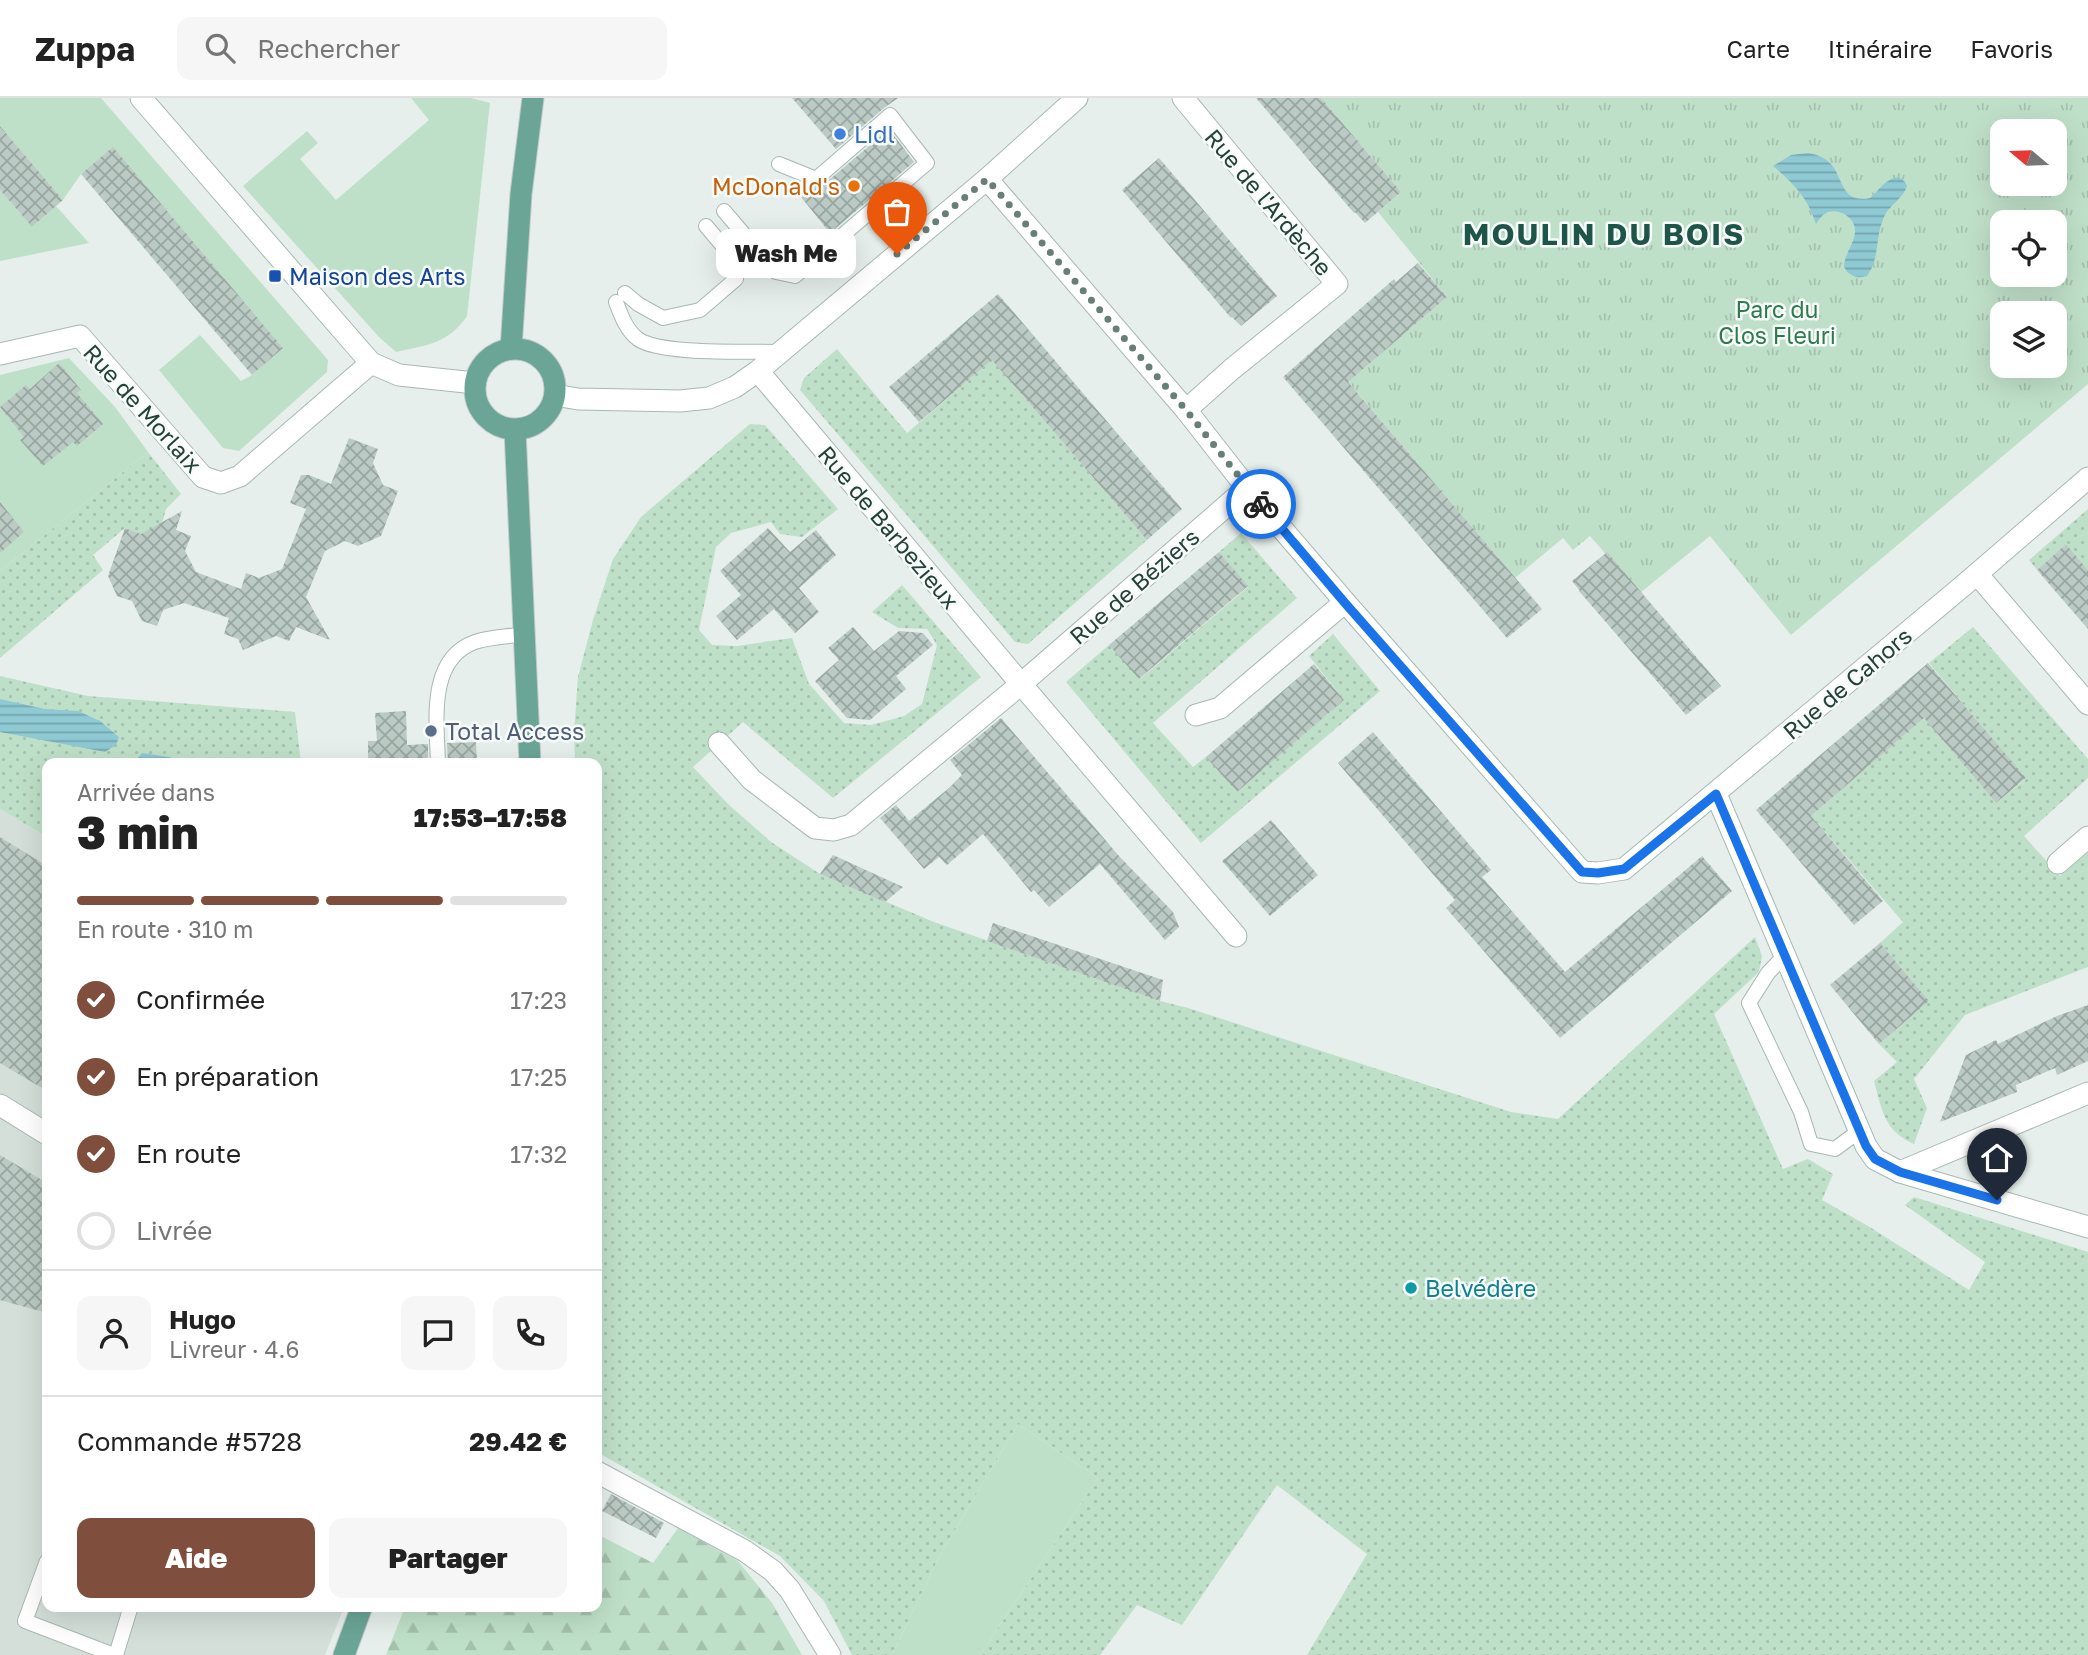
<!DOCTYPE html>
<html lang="fr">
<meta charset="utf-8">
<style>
body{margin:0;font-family:"Golos Text",sans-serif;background:#f6f6f6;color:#222;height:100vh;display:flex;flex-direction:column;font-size:26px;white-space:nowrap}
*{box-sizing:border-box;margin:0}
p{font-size:23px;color:#767676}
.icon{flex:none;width:38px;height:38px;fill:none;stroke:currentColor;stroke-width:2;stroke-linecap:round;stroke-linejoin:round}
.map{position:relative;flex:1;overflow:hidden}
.details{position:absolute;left:42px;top:660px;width:560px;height:854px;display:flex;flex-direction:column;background:#fff;border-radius:14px;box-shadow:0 7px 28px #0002}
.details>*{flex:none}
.needle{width:46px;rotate:289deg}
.controls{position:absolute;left:1990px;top:21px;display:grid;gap:14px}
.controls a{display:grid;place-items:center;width:77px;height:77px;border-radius:14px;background:#fff;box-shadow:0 7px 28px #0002;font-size:35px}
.pin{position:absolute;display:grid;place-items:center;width:60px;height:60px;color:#fff;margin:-72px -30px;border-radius:50% 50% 50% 0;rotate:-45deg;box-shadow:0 0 7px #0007}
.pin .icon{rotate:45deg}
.courier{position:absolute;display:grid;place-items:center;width:70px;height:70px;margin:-35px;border:5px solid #1a73e8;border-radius:50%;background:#fff;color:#222;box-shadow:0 2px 9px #0007}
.bubble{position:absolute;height:49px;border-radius:14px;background:#fff;box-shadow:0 7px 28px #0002;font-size:23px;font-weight:800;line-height:49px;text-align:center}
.summary em{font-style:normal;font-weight:800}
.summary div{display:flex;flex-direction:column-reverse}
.summary{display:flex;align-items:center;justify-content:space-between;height:119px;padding:0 35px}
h1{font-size:46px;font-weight:800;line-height:52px}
.bar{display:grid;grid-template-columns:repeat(4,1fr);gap:10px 7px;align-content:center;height:84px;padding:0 35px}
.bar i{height:9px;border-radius:5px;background:#e0e0e0}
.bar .selected{background:#804e3d}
.bar p{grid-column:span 4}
.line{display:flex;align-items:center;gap:18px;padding:0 35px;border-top:2px solid #e0e0e0}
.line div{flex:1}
.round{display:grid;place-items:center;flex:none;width:74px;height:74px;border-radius:14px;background:#f6f6f6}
ol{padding:0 35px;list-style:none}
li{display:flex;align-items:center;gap:21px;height:77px}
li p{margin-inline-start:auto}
li .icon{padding:7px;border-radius:50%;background:#804e3d;color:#fff;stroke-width:4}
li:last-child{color:#767676}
li i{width:38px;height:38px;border:4px solid #e0e0e0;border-radius:50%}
.primary-button{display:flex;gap:14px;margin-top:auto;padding:14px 35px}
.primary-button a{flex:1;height:80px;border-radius:14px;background:#804e3d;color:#fff;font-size:28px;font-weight:800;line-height:80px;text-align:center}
.primary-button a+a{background:#f6f6f6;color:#222}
header{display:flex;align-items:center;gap:42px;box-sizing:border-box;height:98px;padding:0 35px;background:#fff;border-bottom:2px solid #e0e0e0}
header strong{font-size:33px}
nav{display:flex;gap:38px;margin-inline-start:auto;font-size:24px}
.search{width:490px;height:63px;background:#f6f6f6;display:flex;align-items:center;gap:18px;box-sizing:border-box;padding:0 24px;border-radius:14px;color:#767676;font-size:26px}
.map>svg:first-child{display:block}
.built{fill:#d4dfda}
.grass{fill:url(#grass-dots)}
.forest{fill:url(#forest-firs)}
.park{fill:url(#park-tufts);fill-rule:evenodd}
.garden{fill:#bfe0c8}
.water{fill:url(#water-rules)}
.building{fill:url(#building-cross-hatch)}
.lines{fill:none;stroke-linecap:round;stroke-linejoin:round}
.service-casing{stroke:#a8b8b2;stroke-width:16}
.minor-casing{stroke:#a8b8b2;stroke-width:23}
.primary-casing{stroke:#c2cac8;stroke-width:23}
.service{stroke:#fff;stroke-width:14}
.minor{stroke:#fff;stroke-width:21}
.primary{stroke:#6aa596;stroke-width:21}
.done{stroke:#687f78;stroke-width:7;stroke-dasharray:0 12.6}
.route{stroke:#1a73e8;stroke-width:9}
.shop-dot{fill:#3f7fe0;stroke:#f7fbf9;stroke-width:2.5}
.food-dot{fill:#e8710a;stroke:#f7fbf9;stroke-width:2.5}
.transit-dot{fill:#1a4fb4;stroke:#f7fbf9;stroke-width:2.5}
.service-dot{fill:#5c6f8a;stroke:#f7fbf9;stroke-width:2.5}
.culture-dot{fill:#0f9aa8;stroke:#f7fbf9;stroke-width:2.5}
.labels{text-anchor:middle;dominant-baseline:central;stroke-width:5;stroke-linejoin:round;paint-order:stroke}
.shop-label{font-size:23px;fill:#366cbe;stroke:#f7fbf9;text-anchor:start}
.food-label{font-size:23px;fill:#c56008;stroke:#f7fbf9;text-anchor:end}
.street-label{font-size:23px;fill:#24423a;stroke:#f7fbf9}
.transit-label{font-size:23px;fill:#164399;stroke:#f7fbf9;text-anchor:start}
.park-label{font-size:23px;fill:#2d7a4b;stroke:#f7fbf9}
.service-label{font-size:23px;fill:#4e5e75;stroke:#f7fbf9;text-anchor:start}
.culture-label{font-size:23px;fill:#0d838f;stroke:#f7fbf9;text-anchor:start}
.district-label{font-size:30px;font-weight:bold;letter-spacing:2px;fill:#1f5548;stroke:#f7fbf9}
</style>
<header>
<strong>Zuppa</strong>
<div class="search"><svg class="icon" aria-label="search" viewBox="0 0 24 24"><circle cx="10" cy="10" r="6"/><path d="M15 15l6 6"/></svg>Rechercher</div>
<nav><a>Carte</a><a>Itinéraire</a><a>Favoris</a></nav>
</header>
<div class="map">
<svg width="2088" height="1557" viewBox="0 0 2088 1557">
<defs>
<pattern id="grass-dots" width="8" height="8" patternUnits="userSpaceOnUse" patternTransform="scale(1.75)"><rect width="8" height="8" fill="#bfe0c8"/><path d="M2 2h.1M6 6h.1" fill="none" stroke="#a4c1ad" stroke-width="1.8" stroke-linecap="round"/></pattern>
<pattern id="forest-firs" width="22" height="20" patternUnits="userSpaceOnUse" patternTransform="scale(1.75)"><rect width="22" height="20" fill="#bfe0c8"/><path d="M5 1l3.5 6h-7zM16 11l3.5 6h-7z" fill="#a4c1ad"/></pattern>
<pattern id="park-tufts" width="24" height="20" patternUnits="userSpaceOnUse" patternTransform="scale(1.75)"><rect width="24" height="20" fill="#bfe0c8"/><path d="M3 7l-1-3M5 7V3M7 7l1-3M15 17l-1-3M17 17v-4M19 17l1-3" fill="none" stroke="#a4c1ad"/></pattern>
<pattern id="water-rules" width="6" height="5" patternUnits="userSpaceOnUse" patternTransform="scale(1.75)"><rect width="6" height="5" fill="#8ec9d4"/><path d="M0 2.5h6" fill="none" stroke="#74a5ad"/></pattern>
<pattern id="building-cross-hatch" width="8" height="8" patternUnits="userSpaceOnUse" patternTransform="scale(1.75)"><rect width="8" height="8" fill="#bbcac4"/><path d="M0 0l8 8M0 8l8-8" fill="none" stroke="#98a6a0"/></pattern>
</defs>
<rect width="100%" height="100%" fill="#e6efeb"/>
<!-- built -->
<path class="built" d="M 0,711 L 47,739 L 47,1508 L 344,1509 L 325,1557 L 0,1557 Z"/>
<!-- grass -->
<g class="grass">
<path d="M 837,251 L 907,335 L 992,262 L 1147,442 L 1028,546 L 1015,544 L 800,292 L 804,280 Z"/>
<path d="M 750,326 L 765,327 L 838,411 L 802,439 L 780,436 L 771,424 L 731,435 L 716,449 L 699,532 L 712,547 L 737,548 L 792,540 L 809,586 L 844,625 L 871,627 L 904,618 L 922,606 L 937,547 L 927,531 L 898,530 L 872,514 L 902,487 L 981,579 L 833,700 L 743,624 L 693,669 L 728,706 L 771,744 L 820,776 L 934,824 L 1160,903 L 1188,910 L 1511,1014 L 1558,1021 L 1755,839 L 1762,858 L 1759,874 L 1714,916 L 1783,1071 L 1808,1061 L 1833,1076 L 1822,1102 L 1868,1128 L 1969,1192 L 1985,1164 L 1905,1107 L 1914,1099 L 2088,1154 L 2088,1557 L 1307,1557 L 1367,1456 L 1277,1387 L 1182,1527 L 1137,1507 L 1100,1557 L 980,1557 L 1098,1380 L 1018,1326 L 939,1459 L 892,1557 L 852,1557 L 824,1503 L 780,1458 L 597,1354 L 597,665 L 575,665 L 574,635 L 578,579 L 593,522 L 613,461 L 641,419 Z"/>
<path d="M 148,354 L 181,396 L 166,411 L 162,425 L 141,436 L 125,430 L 93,457 L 103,472 L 0,560 L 0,473 Z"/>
<path d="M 2088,411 L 2088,472 L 2066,446 L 2037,472 L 2029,462 Z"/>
<path d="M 1241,435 L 1297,500 L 1153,625 L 1193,669 L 1206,659 L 1237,694 L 1344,602 L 1309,558 L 1333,536 L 1380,593 L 1201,745 L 1066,584 L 1109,547 L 1140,581 L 1248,489 L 1219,454 Z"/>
<path d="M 1973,529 L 2088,661 L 2088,680 L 2024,738 L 2060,778 L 2088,754 L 2088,869 L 1965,917 L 1914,981 L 1927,1010 L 1914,1046 C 1884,1033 1882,1012 1874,983 L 1897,964 L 1879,946 L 1929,903 L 1880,845 L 1903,824 L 1811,718 L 1924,620 L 1996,705 L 2026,681 L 1929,565 Z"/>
<path d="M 0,578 L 88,598 L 295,614 L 301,665 L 47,665 L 47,739 L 0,711 Z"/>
</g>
<!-- forest -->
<path class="forest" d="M 678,1430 L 738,1463 L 772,1505 L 802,1557 L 386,1557 L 405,1509 L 597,1508 L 597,1436 L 653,1465 Z"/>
<!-- park -->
<path class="park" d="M 1321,0 L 2088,0 L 2088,286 L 1791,537 L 1710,438 L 1640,495 L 1590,438 L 1573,452 L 1563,440 L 1515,480 L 1346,281 L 1356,277 L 1447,199 L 1378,114 L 1401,94 ZM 2002,33 L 2054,33 L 2054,86 L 2002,86 ZM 2002,124 L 2054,124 L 2054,177 L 2002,177 ZM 2002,215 L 2054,215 L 2054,268 L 2002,268 Z"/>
<!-- garden -->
<g class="garden">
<path d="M 0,0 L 101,0 L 328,262 L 327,274 L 239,353 L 223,350 L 159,272 L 200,237 L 241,283 L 252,277 L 283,250 L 113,50 L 81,76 L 63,102 L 0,28 Z"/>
<path d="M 411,0 L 471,0 L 490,5 L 467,218 C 448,246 427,247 396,254 L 379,239 L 243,88 L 307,33 L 318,45 L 300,61 L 336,102 L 429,22 Z"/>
<path d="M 0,92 L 32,129 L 56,108 L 89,145 L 0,163 Z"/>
<path d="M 69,260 L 115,309 L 148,354 L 0,473 L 0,277 Z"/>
<path d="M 1018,1326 L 1098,1380 L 980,1557 L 892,1557 L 939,1459 Z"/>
</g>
<!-- water -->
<g class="water">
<path d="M 1808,55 C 1816,56 1824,59 1830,65 C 1844,79 1840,106 1870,100 C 1880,92 1884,81 1899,79 L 1905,84 L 1907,88 C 1903,101 1889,107 1884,119 C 1875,138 1880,161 1867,178 C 1857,181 1849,178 1844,169 C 1844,156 1856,144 1855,131 C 1854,119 1839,111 1828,114 C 1823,116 1819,121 1816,126 C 1808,100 1793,85 1773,68 L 1791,57 Z"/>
<path d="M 0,601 L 45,611 L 78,613 L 100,623 L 119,639 L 116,647 L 105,654 L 0,634 Z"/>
<path d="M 142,655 L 169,659 L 185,665 L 137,665 L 136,662 Z"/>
</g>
<!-- building -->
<g class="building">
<path d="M 792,0 L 898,0 L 884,10 L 836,51 Z"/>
<path d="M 1256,0 L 1321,0 L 1401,94 L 1365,125 L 1355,114 L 1354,115 Z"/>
<path d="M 0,28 L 63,102 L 32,129 L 0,92 Z"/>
<path d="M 889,31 L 914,64 L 830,135 L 801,99 L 813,90 L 822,88 Z"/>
<path d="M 113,49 L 283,250 L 252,277 L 81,76 Z"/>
<path d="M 1159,60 L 1277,198 L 1241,228 L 1232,219 L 1231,220 L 1122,92 Z"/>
<path d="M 1418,165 L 1447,199 L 1348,284 L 1542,511 L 1507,540 L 1283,279 L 1394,181 L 1396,184 Z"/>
<path d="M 998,196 L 1182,411 L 1147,442 L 992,262 L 919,324 L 889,289 Z"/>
<path d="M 59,265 L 81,292 L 77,295 L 103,326 L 77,348 L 73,344 L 43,368 L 20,342 L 24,339 L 0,309 L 26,287 L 30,291 Z"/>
<path d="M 349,340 L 378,351 L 373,365 L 383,387 L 398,393 L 381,438 L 358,448 L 345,443 L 325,453 L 306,499 L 330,542 L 296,529 L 289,543 L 276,538 L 243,552 L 238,541 L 224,536 L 229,520 L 184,505 L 163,512 L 157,528 L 142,523 L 132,503 L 117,498 L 108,478 L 125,430 L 141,436 L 182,413 L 176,432 L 191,438 L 185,453 L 196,474 L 241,491 L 246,475 L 259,480 L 282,471 L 306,411 L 290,405 L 301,377 L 309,377 L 331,386 Z"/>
<path d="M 0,404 L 24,434 L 0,455 Z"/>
<path d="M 768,430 L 790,454 L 816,432 L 836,457 L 799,490 L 819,514 L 795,535 L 774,511 L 737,542 L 716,518 L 741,497 L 720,473 Z"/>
<path d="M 2066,446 L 2088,472 L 2088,531 L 2037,472 Z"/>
<path d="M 1219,454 L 1248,488 L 1139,581 L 1109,547 Z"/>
<path d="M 1607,454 L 1721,588 L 1686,617 L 1579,493 L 1580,493 L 1572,483 Z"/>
<path d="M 853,529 L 874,553 L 899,533 L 923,535 L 933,547 L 896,578 L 906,591 L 870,622 L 847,620 L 815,583 L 839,562 L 828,550 Z"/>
<path d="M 1928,565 L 2026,680 L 1996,705 L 1924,620 L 1811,718 L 1883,803 L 1854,827 L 1756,712 Z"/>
<path d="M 1314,566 L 1344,602 L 1237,694 L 1206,659 Z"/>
<path d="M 406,613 L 407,647 L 428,646 L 428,665 L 368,665 L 368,643 L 377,643 L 375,615 Z"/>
<path d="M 1001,620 L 1119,758 L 1173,814 L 1179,829 L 1165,842 L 1100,766 L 1049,809 L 1034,792 L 1031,794 L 983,736 L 947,767 L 939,759 L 924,771 L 880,720 L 896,707 L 909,723 L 949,690 L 962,677 L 950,662 Z"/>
<path d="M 1373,634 L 1491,772 L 1482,779 L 1565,874 L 1702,758 L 1732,793 L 1560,940 L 1446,810 L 1455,802 L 1338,665 Z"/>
<path d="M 476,644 L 477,665 L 448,665 L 447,645 Z"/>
<path d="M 1271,722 L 1318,777 L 1270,818 L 1222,763 Z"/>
<path d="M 0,739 L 47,768 L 47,993 L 0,965 Z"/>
<path d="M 833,757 L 903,789 L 885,804 L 820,776 Z"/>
<path d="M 993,825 L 1163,882 L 1160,903 L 987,843 Z"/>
<path d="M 1880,845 L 1929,903 L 1879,946 L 1830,887 Z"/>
<path d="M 2088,907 L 2088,963 L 2057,977 L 2055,970 L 2016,987 L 2017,994 L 1940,1024 L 1966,957 L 1996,942 L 1998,946 L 2057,918 Z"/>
<path d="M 0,1057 L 47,1085 L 47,1215 L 0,1202 Z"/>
<path d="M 611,1396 L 664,1425 L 656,1440 L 602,1413 Z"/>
</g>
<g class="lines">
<defs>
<g id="service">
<path d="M 724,113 L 776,174 L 795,178 L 927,65 L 890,17 L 816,81 L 779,66"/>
<path d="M 625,195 L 638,206 L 663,220 L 700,212 L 736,181 L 734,161 L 706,128"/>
<path d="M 616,204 C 621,217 626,232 638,241 C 660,257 748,253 780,254"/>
<path d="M 438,665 C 437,625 427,561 475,544 C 489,539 508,539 523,536"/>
<path d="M 1785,857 L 1768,875 L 1749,905 L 1801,1014 L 1811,1046 L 1835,1051 L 1859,1033"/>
<path d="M 47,1463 L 25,1523 L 114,1557"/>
<path d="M 116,1557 L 131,1508"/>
</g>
<g id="minor">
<path d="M 141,0 L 371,265 L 399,277 L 475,285"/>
<path d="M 1183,0 L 1337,186 L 1232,271 L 1186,312"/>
<path d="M 987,81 L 1186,312 L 1247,390 L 1345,504 L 1582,774 L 1598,775 L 1624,771 L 1964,487 L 2088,380"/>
<path d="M 0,256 L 80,238 L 203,379 L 221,385 L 240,378 L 371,265"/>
<path d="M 758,273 L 1021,586 L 1247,390"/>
<path d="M 555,297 L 578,301 L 680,303 L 709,300 L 735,289 L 758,273 L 987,81 L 1077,0"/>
<path d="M 1977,476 L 2088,606"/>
<path d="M 1196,617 L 1220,610 L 1345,504"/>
<path d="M 719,645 L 752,682 L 815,730 L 834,732 L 851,727 L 1021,586 L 1236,838"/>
<path d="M 1716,696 L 1866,1048 L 1875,1061 L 1900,1074 L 2088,1129"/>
<path d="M 2058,765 L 2088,739"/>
<path d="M 0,1007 L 47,1036"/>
<path d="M 1900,1074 L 2088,995"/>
<path d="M 597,1374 L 745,1453 L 773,1473 L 790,1492 L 830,1557"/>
</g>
<g id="primary">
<circle cx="515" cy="291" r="40"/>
<path d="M 511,251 L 521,96 L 533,0"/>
<path d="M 515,332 L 530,665"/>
<path d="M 344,1557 L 362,1508"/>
</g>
</defs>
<!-- service casing -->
<use href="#service" class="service-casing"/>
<!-- minor casing -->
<use href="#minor" class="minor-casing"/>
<!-- primary casing -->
<use href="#primary" class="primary-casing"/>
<!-- service -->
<use href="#service" class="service"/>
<!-- minor -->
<use href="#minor" class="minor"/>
<!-- primary -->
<use href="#primary" class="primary"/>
</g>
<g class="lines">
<!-- done -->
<path class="done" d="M 897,156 L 987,81 L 1186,312 L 1261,406"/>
<!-- route -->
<path class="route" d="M 1261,406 L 1345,505 L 1582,774 L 1598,775 L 1624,771 L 1716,696 L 1866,1048 L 1875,1061 L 1900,1074 L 1997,1102"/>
</g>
<!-- markers -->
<circle class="shop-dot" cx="840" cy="36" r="7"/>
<circle class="food-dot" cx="854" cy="88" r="7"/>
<rect class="transit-dot" x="268" y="171" width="14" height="14" rx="3.5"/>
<circle class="service-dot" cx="431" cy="633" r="7"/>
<circle class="culture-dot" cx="1411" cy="1190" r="7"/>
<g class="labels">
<!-- shop labels -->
<g class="shop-label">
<text x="854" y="36">Lidl</text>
</g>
<!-- food labels -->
<g class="food-label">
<text x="840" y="88">McDonald's</text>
</g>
<!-- street labels -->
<g class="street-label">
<text transform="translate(1269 104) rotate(50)">Rue de l'Ardèche</text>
<text transform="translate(143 310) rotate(48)">Rue de Morlaix</text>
<text transform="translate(889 429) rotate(50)">Rue de Barbezieux</text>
<text transform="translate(1134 488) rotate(-41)">Rue de Béziers</text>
<text transform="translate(1847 585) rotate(-40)">Rue de Cahors</text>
</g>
<!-- transit labels -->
<g class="transit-label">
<text x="289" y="178">Maison des Arts</text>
</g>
<!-- park labels -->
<g class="park-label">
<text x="1777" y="211">Parc du<tspan x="1777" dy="26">Clos Fleuri</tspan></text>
</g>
<!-- service labels -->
<g class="service-label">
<text x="445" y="633">Total Access</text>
</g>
<!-- culture labels -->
<g class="culture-label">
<text x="1425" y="1190">Belvédère</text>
</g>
<!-- district labels -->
<g class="district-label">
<text x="1604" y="136">MOULIN DU BOIS</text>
</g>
</g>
</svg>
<div class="controls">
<a><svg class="needle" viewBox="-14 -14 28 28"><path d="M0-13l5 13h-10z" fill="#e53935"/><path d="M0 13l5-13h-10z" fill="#767676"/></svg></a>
<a><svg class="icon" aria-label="locate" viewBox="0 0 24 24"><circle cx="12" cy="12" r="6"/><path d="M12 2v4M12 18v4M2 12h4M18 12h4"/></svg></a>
<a><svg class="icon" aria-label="layers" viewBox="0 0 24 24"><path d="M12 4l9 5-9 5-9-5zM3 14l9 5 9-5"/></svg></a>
</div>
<div class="pin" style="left:897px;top:156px;background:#ea580c"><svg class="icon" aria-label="bag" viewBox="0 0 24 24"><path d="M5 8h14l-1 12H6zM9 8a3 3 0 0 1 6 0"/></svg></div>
<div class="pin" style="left:1997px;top:1102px;background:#1f2937"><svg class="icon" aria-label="home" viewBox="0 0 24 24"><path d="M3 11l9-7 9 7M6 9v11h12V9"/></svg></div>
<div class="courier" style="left:1261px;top:406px"><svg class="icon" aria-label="bike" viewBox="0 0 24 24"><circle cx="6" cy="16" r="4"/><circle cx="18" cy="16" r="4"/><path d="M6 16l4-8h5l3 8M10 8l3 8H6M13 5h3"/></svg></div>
<div class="bubble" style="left:716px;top:131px;width:140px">Wash Me</div>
<section class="details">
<div class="summary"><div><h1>3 min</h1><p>Arrivée dans</p></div><em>17:53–17:58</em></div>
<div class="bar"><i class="selected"></i><i class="selected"></i><i class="selected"></i><i></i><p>En route · 310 m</p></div>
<ol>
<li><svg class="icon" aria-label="check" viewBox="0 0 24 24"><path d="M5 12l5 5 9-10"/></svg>Confirmée<p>17:23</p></li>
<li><svg class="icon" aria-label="check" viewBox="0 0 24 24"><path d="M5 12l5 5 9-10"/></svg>En préparation<p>17:25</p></li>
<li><svg class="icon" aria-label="check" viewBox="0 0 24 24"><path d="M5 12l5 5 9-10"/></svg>En route<p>17:32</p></li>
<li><i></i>Livrée</li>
</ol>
<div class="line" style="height:126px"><a class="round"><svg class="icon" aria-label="person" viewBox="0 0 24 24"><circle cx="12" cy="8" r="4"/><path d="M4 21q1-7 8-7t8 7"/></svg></a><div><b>Hugo</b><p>Livreur · 4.6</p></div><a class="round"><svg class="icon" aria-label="chat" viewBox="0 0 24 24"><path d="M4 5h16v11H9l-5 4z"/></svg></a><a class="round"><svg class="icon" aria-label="phone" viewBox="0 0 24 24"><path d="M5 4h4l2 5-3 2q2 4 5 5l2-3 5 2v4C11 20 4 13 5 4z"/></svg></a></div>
<div class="line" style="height:91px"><div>Commande #5728</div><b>29.42 €</b></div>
<div class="primary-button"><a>Aide</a><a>Partager</a></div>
</section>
</div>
